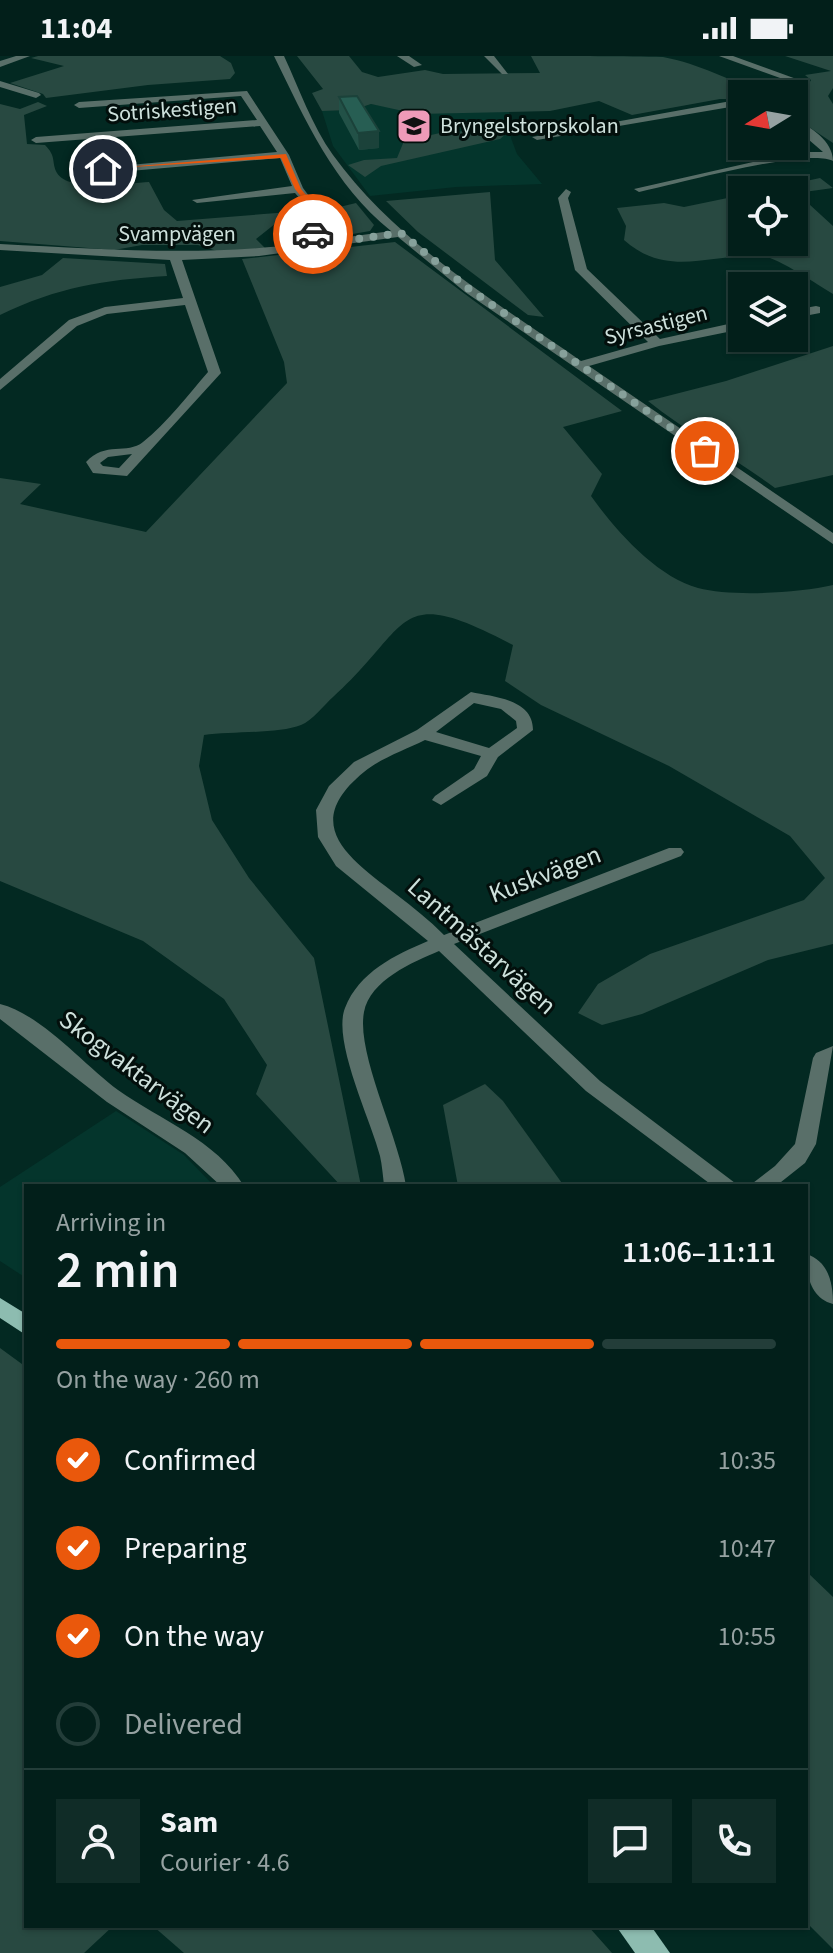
<!DOCTYPE html>
<meta charset="utf-8">
<style>
body{margin:0;font-family:"Source Sans 3",sans-serif;background:#102c27;color:#f1f3f6;height:100vh;display:flex;flex-direction:column;font-size:30px;white-space:nowrap}
*{box-sizing:border-box;margin:0}
p{font-size:26px;color:#96a2a2}
.icon{flex:none;width:44px;height:44px;fill:none;stroke:currentColor;stroke-width:2;stroke-linecap:round;stroke-linejoin:round}
.map{position:relative;flex:1;overflow:hidden}
.panel{position:absolute;left:24px;top:1128px;width:784px;height:744px;display:flex;flex-direction:column;background:#021f1a;border-radius:0px;box-shadow:0 2px 6px #0004,0 0 0 2px #233d39}
.panel>*{flex:none}
.needle{width:52px;rotate:259deg}
.fabs{position:absolute;left:728px;top:24px;display:grid;gap:16px}
.fabs a{display:grid;place-items:center;width:80px;height:80px;border-radius:0px;background:#021f1a;box-shadow:0 2px 6px #0004,0 0 0 2px #233d39;font-size:40px}
.pin{position:absolute;display:grid;place-items:center;width:68px;height:68px;color:#fff;margin:-34px;border:4px solid #fff;border-radius:50%;box-shadow:0 2px 8px #0007}
.courier{position:absolute;display:grid;place-items:center;width:80px;height:80px;margin:-40px;border:6px solid #ea580c;border-radius:50%;background:#fff;color:#222;box-shadow:0 2px 10px #0007}
.overview em{font-style:normal;font-weight:600}
.overview div{display:flex;flex-direction:column-reverse}
.overview{display:flex;align-items:center;justify-content:space-between;height:136px;padding:0 32px}
h1{font-size:52px;font-weight:600;line-height:60px}
.bar{display:grid;grid-template-columns:repeat(4,1fr);gap:12px 8px;align-content:center;height:96px;padding:0 32px}
.bar i{height:10px;border-radius:6px;background:#233d39}
.bar .current{background:#ea580c}
.bar p{grid-column:span 4}
.line{display:flex;align-items:center;gap:20px;padding:0 32px;border-top:2px solid #233d39}
.line div{flex:1}
.round{display:grid;place-items:center;flex:none;width:84px;height:84px;border-radius:0px;background:#102c27}
ol{padding:0 32px;list-style:none}
li{display:flex;align-items:center;gap:24px;height:88px}
li p{margin-inline-start:auto}
li .icon{padding:8px;border-radius:50%;background:#ea580c;color:#fff;stroke-width:4}
li:last-child{color:#96a2a2}
li i{width:44px;height:44px;border:4px solid #233d39;border-radius:50%}
.status{display:flex;justify-content:space-between;align-items:center;height:56px;padding:0 40px;background:#021f1a;direction:ltr}
.status svg{height:22px;fill:currentColor}
.map>svg:first-child{display:block}
.built{fill:#04352c}
.green{fill:#284941}
.lines{fill:none;stroke-linecap:round;stroke-linejoin:round}
.minor{fill:#596f69;fill-rule:evenodd}
.major{fill:#8dbcb0;fill-rule:evenodd}
.wall{fill:#225147}
.shaded-wall{fill:#1b423a}
.building{fill:#275e53;stroke:#1b423a;stroke-width:2}
.route{fill:#ea580c}
.done{stroke:#87a19b;stroke-width:8;stroke-dasharray:0 14.4}
.labels{text-anchor:middle;dominant-baseline:central;stroke-width:6;stroke-linejoin:round;paint-order:stroke}
.far-street-label{font-size:22px;fill:#cee1dc;stroke:#030f0c}
.far-poi-label{font-size:22px;fill:#cee1dc;stroke:#030f0c;text-anchor:start}
.street-label{font-size:26px;fill:#cee1dc;stroke:#030f0c}
</style>
<div class="status"><b>11:04</b><svg viewBox="0 0 49 12"><path d="M0 12V9h3v3zM5 12V6h3v6zM10 12V3h3v9zM15 12V0h3v12zM26 1h20v11H26zM47 4h2v5h-2z"/></svg></div>
<div class="map">
<svg width="833" height="1897" viewBox="0 0 833 1897">
<rect width="100%" height="100%" fill="#032922"/>
<!-- built -->
<g class="built">
<path d="M 371,48 L 400,53 L 509,55 L 511,82 L 517,98 L 542,128 L 456,131 L 370,140 L 333,90 L 322,55 L 353,54 Z"/>
<path d="M 116,1055 L 184,1099 L 214,1130 L 26,1130 L 26,1222 L 0,1205 L 0,1131 Z"/>
</g>
<!-- green -->
<g class="green">
<path d="M 38,0 L 220,0 L 231,7 L 235,17 L 230,23 L 148,29 L 46,42 L 43,38 L 10,27 L 64,10 L 31,2 Z"/>
<path d="M 297,0 L 349,0 L 362,16 L 378,21 L 425,14 L 443,18 L 540,17 L 531,0 C 570,0 627,0 663,1 C 702,8 732,27 769,38 L 742,38 L 742,43 L 720,43 L 632,59 L 599,45 L 550,55 L 417,58 L 371,48 L 353,54 L 322,55 L 312,37 L 323,33 Z"/>
<path d="M 785,0 L 833,0 L 833,32 L 828,40 L 833,48 L 833,87 L 794,61 L 794,47 L 799,46 L 811,24 L 805,19 L 831,15 Z"/>
<path d="M 38,46 L 47,50 L 24,59 L 27,88 L 45,89 C 57,101 51,106 57,117 C 69,137 129,127 149,126 L 164,154 L 177,165 L 290,156 L 256,183 L 266,193 L 217,195 L 198,189 L 142,189 L 114,194 L 0,185 L 0,48 L 20,53 Z"/>
<path d="M 501,72 L 507,77 L 500,83 L 381,110 L 365,121 L 348,109 L 364,104 L 397,102 L 404,85 L 440,77 Z"/>
<path d="M 820,122 L 833,132 L 797,137 L 833,170 L 833,238 C 817,229 778,201 761,200 C 710,197 668,223 624,184 L 626,170 L 617,152 L 664,147 L 684,151 L 742,139 L 742,186 L 794,186 L 794,134 L 764,134 Z"/>
<path d="M 490,136 L 495,204 L 544,261 L 528,259 L 418,176 L 386,145 Z"/>
<path d="M 356,147 L 374,169 L 370,175 L 341,180 L 321,175 L 323,155 Z"/>
<path d="M 395,186 L 622,355 L 563,371 L 602,418 L 591,440 C 615,474 657,521 698,532 C 732,541 798,537 833,529 L 833,888 L 768,904 L 642,958 L 602,969 L 578,957 L 598,928 L 650,898 L 804,844 L 825,822 L 790,780 L 669,710 L 541,649 L 505,625 L 513,589 C 393,526 414,568 333,641 C 324,649 312,665 301,669 C 279,678 230,675 204,679 L 199,710 L 212,764 L 249,822 L 314,902 L 361,1130 L 341,1130 L 256,1038 L 267,1009 L 224,943 L 143,885 L 0,825 L 0,422 L 41,428 L 20,448 L 146,476 L 287,327 L 284,306 L 242,203 Z"/>
<path d="M 63,202 L 165,208 L 167,220 C 103,224 58,231 0,259 L 0,231 L 42,219 Z"/>
<path d="M 833,290 L 833,419 L 775,432 C 733,401 688,377 648,345 L 726,325 Z"/>
<path d="M 485,1028 L 503,1045 L 564,1130 L 458,1130 L 443,1049 Z"/>
<path d="M 0,1292 L 26,1311 L 26,1870 L 113,1870 L 84,1897 L 0,1897 Z"/>
<path d="M 806,1515 L 833,1541 L 833,1893 L 806,1866 Z"/>
<path d="M 153,1870 L 588,1870 L 612,1897 L 184,1897 Z"/>
</g>
<g class="lines">
<!-- minor -->
<g class="minor">
<path d="M 16,0 L 30,0 L 0,11 L 0,5 Z"/>
<path d="M 274,0 L 284,0 C 299,32 312,70 333,99 C 396,186 494,245 581,305 L 648,286 L 575,214 L 558,142 L 566,133 L 571,136 L 568,142 L 587,213 L 660,283 L 742,265 L 742,273 L 659,290 L 589,310 L 833,477 L 833,488 L 465,236 L 398,181 L 259,200 L 182,204 L 221,317 L 127,420 L 93,417 L 86,406 C 105,385 127,399 143,386 C 167,367 188,339 208,316 L 185,249 L 107,258 L 77,270 L 0,334 L 0,323 L 69,264 L 105,251 L 183,242 L 170,204 L 0,194 L 0,188 C 103,193 204,201 307,187 L 308,152 L 295,137 L 197,147 L 192,144 L 292,130 L 280,102 L 84,119 L 79,116 L 84,113 L 277,96 L 260,70 L 36,87 L 31,84 L 36,81 L 257,64 L 241,40 L 79,52 L 74,49 L 79,46 L 247,35 L 289,99 L 303,132 L 318,152 L 319,185 L 391,175 C 333,128 306,65 274,0 ZM 132,398 L 119,412 L 103,410 L 100,407 L 108,401 Z"/>
<path d="M 397,0 L 409,0 L 422,9 L 414,11 Z"/>
<path d="M 484,0 L 494,0 L 508,18 L 502,18 Z"/>
<path d="M 719,0 L 733,0 L 802,25 L 794,27 Z"/>
<path d="M 0,25 L 39,37 L 41,39 L 36,42 L 0,31 Z"/>
<path d="M 742,43 L 742,49 L 537,84 L 532,81 Z"/>
<path d="M 794,63 C 811,71 833,85 833,105 C 809,91 673,129 639,136 L 634,133 L 797,96 L 823,96 L 794,71 Z"/>
<path d="M 749,215 L 769,230 L 756,230 L 743,219 Z"/>
<path d="M 816,250 L 820,251 L 820,257 L 794,262 L 794,254 Z"/>
<path d="M 471,636 C 494,641 533,643 533,674 L 498,701 L 487,720 L 441,749 L 432,744 L 435,740 L 474,713 L 481,700 L 425,684 C 405,694 381,702 364,716 C 299,769 350,803 397,839 C 413,851 429,864 444,879 L 669,792 L 681,792 L 684,796 L 681,800 L 454,888 L 600,1025 L 739,1130 L 713,1130 L 586,1035 L 439,895 C 413,906 370,924 364,956 C 356,998 399,1081 406,1130 L 384,1130 C 383,1120 382,1109 380,1100 C 371,1064 332,985 345,952 C 359,916 395,899 428,885 L 336,810 L 318,781 L 316,754 L 329,730 L 354,706 L 417,674 ZM 474,647 L 501,653 L 516,665 L 517,672 L 489,692 L 436,676 Z"/>
<path d="M 0,948 C 41,958 84,1009 118,1034 C 160,1064 216,1084 244,1130 L 221,1130 L 185,1097 L 107,1046 L 0,963 Z"/>
<path d="M 833,990 L 816,1088 L 805,1107 L 776,1130 L 749,1130 L 775,1110 L 795,1088 L 813,1002 L 816,997 Z"/>
<path d="M 806,1198 C 829,1205 833,1228 833,1248 C 810,1242 806,1218 806,1198 Z"/>
</g>
<!-- major -->
<g class="major">
<path d="M 0,1242 L 26,1258 L 26,1279 L 0,1262 Z"/>
<path d="M 616,1870 L 651,1870 L 670,1897 L 635,1897 Z"/>
</g>
</g>
<!-- wall -->
<path class="wall" d="M 339,41 L 379,75 L 379,92 L 359,94 L 339,57 Z"/>
<!-- shaded-wall -->
<path class="shaded-wall" d="M 379,75 L 379,92 L 359,94 L 358,77 Z"/>
<!-- building -->
<path class="building" d="M 357,40 L 379,75 L 358,77 L 339,41 Z"/>
<!-- route -->
<path class="route" d="M 286,98 L 301,133 L 317,152 L 315,180 L 309,178 L 310,152 L 295,133 L 281,102 L 99,113 Z"/>
<g class="lines">
<!-- done -->
<path class="done" d="M 313,178 L 313,189 L 401,177 L 469,233 L 705,395"/>
</g>
<!-- icons -->
<defs>
<symbol id="school-square" viewBox="-11 -11 22 22"><rect x="-9" y="-9" width="18" height="18" rx="4" fill="#ef9ab8" stroke="#030f0c"/><path d="M0-5L7-2L0 1L-7-2ZM-4 1L0 2.5L4 1V4Q0 6-4 4Z" fill="#111"/></symbol>
</defs>
<g fill-rule="evenodd">
<use href="#school-square" x="394" y="50" width="40" height="40"/>
</g>
<g class="labels">
<!-- far-street labels -->
<g class="far-street-label">
<text transform="translate(172 54) rotate(-4)">Sotriskestigen</text>
<text x="177" y="178">Svampvägen</text>
<text transform="translate(656 269) rotate(-14)">Syrsastigen</text>
</g>
<!-- far-poi labels -->
<g class="far-poi-label">
<text x="440" y="70">Bryngelstorpskolan</text>
</g>
<!-- street labels -->
<g class="street-label">
<text transform="translate(545 818) rotate(-21)">Kuskvägen</text>
<text transform="translate(482 890) rotate(42)">Lantmästarvägen</text>
<text transform="translate(137 1016) rotate(37)">Skogvaktarvägen</text>
</g>
</g>
</svg>
<div class="fabs">
<a><svg class="needle" viewBox="-14 -14 28 28"><path d="M0-13l5 13h-10z" fill="#e53935"/><path d="M0 13l5-13h-10z" fill="#96a2a2"/></svg></a>
<a><svg class="icon" aria-label="locate" viewBox="0 0 24 24"><circle cx="12" cy="12" r="6"/><path d="M12 2v4M12 18v4M2 12h4M18 12h4"/></svg></a>
<a><svg class="icon" aria-label="layers" viewBox="0 0 24 24"><path d="M12 4l9 5-9 5-9-5zM3 14l9 5 9-5"/></svg></a>
</div>
<div class="pin" style="left:705px;top:395px;background:#ea580c"><svg class="icon" aria-label="bag" viewBox="0 0 24 24"><path d="M5 8h14l-1 12H6zM9 8a3 3 0 0 1 6 0"/></svg></div>
<div class="pin" style="left:103px;top:113px;background:#1f2937"><svg class="icon" aria-label="home" viewBox="0 0 24 24"><path d="M3 11l9-7 9 7M6 9v11h12V9"/></svg></div>
<div class="courier" style="left:313px;top:178px"><svg class="icon" aria-label="car" viewBox="0 0 24 24"><path d="M5 17H2v-5l4-1 3-4h7l3 4 3 1v5h-3M9 17h6M6 11h13"/><circle cx="7" cy="17" r="2"/><circle cx="17" cy="17" r="2"/></svg></div>
<section class="panel">
<div class="overview"><div><h1>2 min</h1><p>Arriving in</p></div><em>11:06–11:11</em></div>
<div class="bar"><i class="current"></i><i class="current"></i><i class="current"></i><i></i><p>On the way · 260 m</p></div>
<ol>
<li><svg class="icon" aria-label="check" viewBox="0 0 24 24"><path d="M5 12l5 5 9-10"/></svg>Confirmed<p>10:35</p></li>
<li><svg class="icon" aria-label="check" viewBox="0 0 24 24"><path d="M5 12l5 5 9-10"/></svg>Preparing<p>10:47</p></li>
<li><svg class="icon" aria-label="check" viewBox="0 0 24 24"><path d="M5 12l5 5 9-10"/></svg>On the way<p>10:55</p></li>
<li><i></i>Delivered</li>
</ol>
<div class="line" style="height:144px"><a class="round"><svg class="icon" aria-label="person" viewBox="0 0 24 24"><circle cx="12" cy="8" r="4"/><path d="M4 21q1-7 8-7t8 7"/></svg></a><div><b>Sam</b><p>Courier · 4.6</p></div><a class="round"><svg class="icon" aria-label="chat" viewBox="0 0 24 24"><path d="M4 5h16v11H9l-5 4z"/></svg></a><a class="round"><svg class="icon" aria-label="phone" viewBox="0 0 24 24"><path d="M5 4h4l2 5-3 2q2 4 5 5l2-3 5 2v4C11 20 4 13 5 4z"/></svg></a></div>
</section>
</div>
